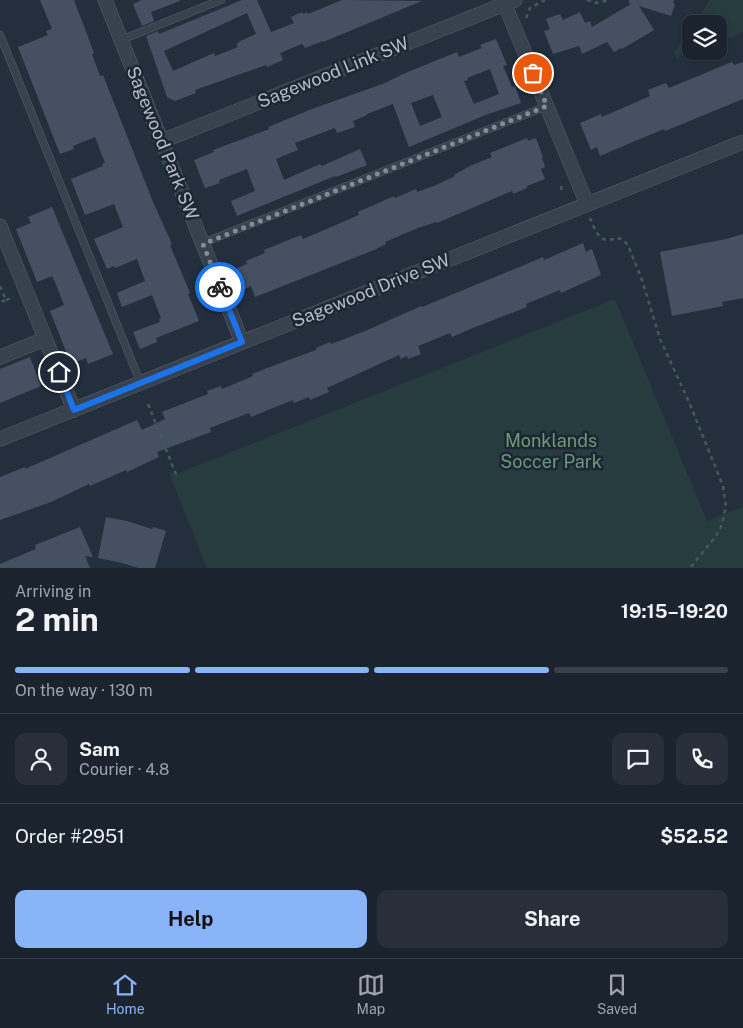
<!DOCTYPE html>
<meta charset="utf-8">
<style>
body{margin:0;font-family:"Public Sans",sans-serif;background:#282f3a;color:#f1f3f6;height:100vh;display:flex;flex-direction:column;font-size:19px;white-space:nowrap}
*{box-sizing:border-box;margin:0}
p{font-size:16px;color:#a0a4aa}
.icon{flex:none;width:28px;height:28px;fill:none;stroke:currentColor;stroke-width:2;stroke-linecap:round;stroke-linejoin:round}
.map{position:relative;height:568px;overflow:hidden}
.sheet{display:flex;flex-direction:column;background:#1b232e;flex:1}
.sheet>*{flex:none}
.fabs{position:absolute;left:682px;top:15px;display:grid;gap:10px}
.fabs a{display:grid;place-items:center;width:45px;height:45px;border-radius:10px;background:#1b232e;box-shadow:0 1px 4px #0004,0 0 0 1px #39404a;font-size:25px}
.pin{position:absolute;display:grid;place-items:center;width:42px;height:42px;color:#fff;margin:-21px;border:2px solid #fff;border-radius:50%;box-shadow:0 1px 5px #0007}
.courier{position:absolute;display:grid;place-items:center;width:50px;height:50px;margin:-25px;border:4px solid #1a73e8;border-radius:50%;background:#fff;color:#222;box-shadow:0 1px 6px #0007}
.headline em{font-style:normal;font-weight:700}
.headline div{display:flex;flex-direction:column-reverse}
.headline{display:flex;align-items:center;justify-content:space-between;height:85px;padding:0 15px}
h1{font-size:32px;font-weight:700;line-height:38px}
.bar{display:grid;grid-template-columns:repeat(4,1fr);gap:8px 5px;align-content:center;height:60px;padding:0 15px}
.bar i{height:6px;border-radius:4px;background:#39404a}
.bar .selected{background:#8ab4f8}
.bar p{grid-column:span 4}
.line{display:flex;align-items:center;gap:12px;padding:0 15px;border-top:1px solid #39404a}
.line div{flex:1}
.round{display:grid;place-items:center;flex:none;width:52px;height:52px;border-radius:10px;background:#282f3a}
.primary-button{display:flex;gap:10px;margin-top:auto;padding:10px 15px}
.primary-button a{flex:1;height:58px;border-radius:10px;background:#8ab4f8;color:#111;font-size:20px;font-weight:700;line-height:58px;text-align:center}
.primary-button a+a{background:#282f3a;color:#f1f3f6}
.tab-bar{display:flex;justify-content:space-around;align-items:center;height:70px;border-top:1px solid #39404a;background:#1b232e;font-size:14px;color:#a0a4aa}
.tab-bar a{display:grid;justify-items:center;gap:2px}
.tab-bar .selected{color:#8ab4f8}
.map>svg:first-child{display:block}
.green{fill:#263c3f}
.building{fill:#455162;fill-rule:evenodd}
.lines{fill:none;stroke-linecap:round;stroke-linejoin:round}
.lane-casing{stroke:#565f6c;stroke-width:8}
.street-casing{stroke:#565f6c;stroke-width:15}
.path{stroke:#44595c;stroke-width:2.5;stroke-dasharray:4 4;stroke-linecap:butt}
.lane{stroke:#38414e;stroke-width:7}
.street{stroke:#38414e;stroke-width:14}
.done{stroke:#828b98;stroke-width:5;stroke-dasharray:0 9}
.route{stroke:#1a73e8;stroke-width:6}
.labels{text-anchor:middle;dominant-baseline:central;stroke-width:5;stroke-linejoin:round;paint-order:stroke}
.street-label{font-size:18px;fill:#b4bcc9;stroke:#1d2633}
.park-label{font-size:18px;fill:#6b9a76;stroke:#1d2633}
</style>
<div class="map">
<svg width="743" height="568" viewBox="0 0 743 568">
<rect width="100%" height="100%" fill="#242f3e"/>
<!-- green -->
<g class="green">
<path d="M 710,0 L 743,0 L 743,32 L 719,42 L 719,24 L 694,24 Z"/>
<path d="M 691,28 L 691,51 L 694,51 L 677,58 L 674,52 Z"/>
<path d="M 615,299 L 707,521 L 743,507 L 743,568 L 207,568 L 169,473 L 179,473 Z"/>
</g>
<!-- building -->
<g class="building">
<path d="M 40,0 L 74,0 L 94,53 L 92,54 L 100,76 L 103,75 L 153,202 L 172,244 L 170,245 L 190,293 L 188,294 L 199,321 L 156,338 L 157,342 L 140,349 L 133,332 L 160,322 L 159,319 L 161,318 L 152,295 L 122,307 L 117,293 L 145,281 L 137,259 L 115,268 L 114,266 L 107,269 L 94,239 L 123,227 L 114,204 L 85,215 L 71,179 L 103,166 L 102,164 L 105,163 L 95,137 L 73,146 L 74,149 L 60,154 L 18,47 L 48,35 L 46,31 L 52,29 Z"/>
<path d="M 142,0 L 180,0 L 180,1 L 151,12 L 154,21 L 142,26 L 133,4 Z"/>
<path d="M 242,0 L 257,0 L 271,32 L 294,23 L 291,17 L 302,12 L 303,14 L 307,12 L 308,14 L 342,0 L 422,1 L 323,42 L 323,41 L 305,48 L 302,44 L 280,53 L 283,60 L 267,67 L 266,65 L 195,90 L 196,93 L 175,101 L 167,97 L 146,36 L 158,31 L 159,34 ZM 247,13 L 256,34 L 238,42 L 239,43 L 236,44 L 238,47 L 215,56 L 214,53 L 173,71 L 164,51 Z"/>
<path d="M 629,0 L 674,0 L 673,3 L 675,4 L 671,16 L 639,6 L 654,30 L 622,49 L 621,48 L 614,52 L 607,42 L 582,54 L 579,46 L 553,54 L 544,31 L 550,29 L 546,19 L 560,14 L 563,20 L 580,12 L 585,23 L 590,21 L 592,27 L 631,4 L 629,3 Z"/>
<path d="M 496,39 L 507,65 L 503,66 L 512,87 L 515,86 L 521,103 L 488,114 L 409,147 L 393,104 L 367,114 L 367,115 L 353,121 L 355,127 L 337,133 L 335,128 L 295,143 L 298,150 L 276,159 L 284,180 L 320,164 L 322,166 L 360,149 L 367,165 L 336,177 L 335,176 L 237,216 L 231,201 L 255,191 L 247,169 L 219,180 L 220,183 L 205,188 L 194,160 L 214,152 L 213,150 L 269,129 L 268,127 L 312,109 L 385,83 L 403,74 L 457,52 L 459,57 L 482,48 L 480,45 ZM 490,69 L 499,94 L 474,104 L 464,81 L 468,80 L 467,78 ZM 433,95 L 442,117 L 420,126 L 411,103 Z"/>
<path d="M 732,62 L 734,65 L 743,62 L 743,99 L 665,131 L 664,129 L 647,136 L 600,156 L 597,147 L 591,150 L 580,123 L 601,114 L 602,117 L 650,96 L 648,90 L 666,83 L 669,88 Z"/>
<path d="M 527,138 L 528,141 L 536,138 L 543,157 L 542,158 L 545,167 L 541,169 L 545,179 L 527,186 L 527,188 L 513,194 L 512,191 L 437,223 L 436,222 L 418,228 L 385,242 L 386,244 L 374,250 L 255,297 L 251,286 L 245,289 L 237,268 L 247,264 L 246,261 L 265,253 L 264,250 L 301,235 L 303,239 L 359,215 L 358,212 L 394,196 L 395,198 L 416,189 L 417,192 L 434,186 L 455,176 L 454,175 L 470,166 L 492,157 L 490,153 Z"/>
<path d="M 52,207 L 113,354 L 88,364 L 86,358 L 71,364 L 50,311 L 64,305 L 55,282 L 52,276 L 37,282 L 16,229 L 31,223 L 28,217 Z"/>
<path d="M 743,234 L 743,298 L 722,302 L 723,306 L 672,316 L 660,252 L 726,239 Z"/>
<path d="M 583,243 L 586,252 L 592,249 L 601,275 L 561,293 L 560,290 L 526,304 L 527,307 L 473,328 L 452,337 L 450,333 L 418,346 L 421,354 L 408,359 L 407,356 L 401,359 L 399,355 L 327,388 L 329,392 L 310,400 L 309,397 L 294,403 L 293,400 L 251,417 L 249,413 L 210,428 L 211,432 L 157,452 L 159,457 L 127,472 L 126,470 L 90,486 L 89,484 L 51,502 L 0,520 L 0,477 L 25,467 L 25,469 L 137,420 L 142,430 L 165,419 L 162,412 L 208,394 L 207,391 L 221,386 L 222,389 L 253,376 L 252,374 L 267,368 L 316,350 L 316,348 L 330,342 L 331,344 L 363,332 L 421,306 L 422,307 L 529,263 L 543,257 L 544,260 Z"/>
<path d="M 30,357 L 41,386 L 0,403 L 0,369 Z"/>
<path d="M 106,517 L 127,521 L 152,529 L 153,527 L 166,531 L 155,568 L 139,568 L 122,563 L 98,558 Z"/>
<path d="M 80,527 L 93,557 L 85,556 L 90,568 L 0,568 L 0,564 L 36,549 L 35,545 Z"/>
</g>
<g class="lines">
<defs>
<g id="lane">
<path d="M 0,35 L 141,384"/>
<path d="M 121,40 L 221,0"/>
<path d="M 203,243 L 547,106"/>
</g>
<g id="street">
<path d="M 105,0 L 242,342"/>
<path d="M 503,0 L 587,204"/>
<path d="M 162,141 L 515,0"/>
<path d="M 0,226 L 74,410"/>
<path d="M 0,357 L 45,339"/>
<path d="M 0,439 L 743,142"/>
</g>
</defs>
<!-- lane casing -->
<use href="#lane" class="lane-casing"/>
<!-- street casing -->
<use href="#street" class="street-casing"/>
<!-- path -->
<g class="path">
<path d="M 587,0 L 597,3 L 609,0"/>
<path d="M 526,18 L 530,8 L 545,0"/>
<path d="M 561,190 L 562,184"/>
<path d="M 590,218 C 594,227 598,241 609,240 C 614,239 617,238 622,239 L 628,245 L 642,280 L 660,339 L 689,402 L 723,486 L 726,507 L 721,527 L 716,536 L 690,568"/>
<path d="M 0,286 L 6,300 L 0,302"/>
<path d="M 6,300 L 14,297"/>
<path d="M 148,404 L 177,477"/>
</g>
<!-- lane -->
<use href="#lane" class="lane"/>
<!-- street -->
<use href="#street" class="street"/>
</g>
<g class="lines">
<!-- done -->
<path class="done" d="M 220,287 L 203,244 L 547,106 L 533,73"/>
<!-- route -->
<path class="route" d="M 59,372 L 74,410 L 242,342 L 220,287"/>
</g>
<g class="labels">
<!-- street labels -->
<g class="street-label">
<text transform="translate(333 72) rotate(-22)">Sagewood Link SW</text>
<text transform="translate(163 143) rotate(68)">Sagewood Park SW</text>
<text transform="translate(371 290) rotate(-22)">Sagewood Drive SW</text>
</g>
<!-- park labels -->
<g class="park-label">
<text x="551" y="440">Monklands<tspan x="551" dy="21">Soccer Park</tspan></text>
</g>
</g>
</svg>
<div class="fabs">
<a><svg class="icon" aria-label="layers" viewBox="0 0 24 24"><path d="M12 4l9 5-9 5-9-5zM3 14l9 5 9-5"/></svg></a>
</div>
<div class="pin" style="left:533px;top:73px;background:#ea580c"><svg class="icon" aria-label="bag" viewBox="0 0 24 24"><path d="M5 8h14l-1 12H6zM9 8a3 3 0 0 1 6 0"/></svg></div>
<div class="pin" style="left:59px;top:372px;background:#1f2937"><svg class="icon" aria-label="home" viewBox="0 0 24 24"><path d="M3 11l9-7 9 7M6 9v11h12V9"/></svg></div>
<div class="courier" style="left:220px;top:287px"><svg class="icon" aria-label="bike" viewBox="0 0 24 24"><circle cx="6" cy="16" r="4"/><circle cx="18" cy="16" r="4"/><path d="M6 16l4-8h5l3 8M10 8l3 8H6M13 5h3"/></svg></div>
</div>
<section class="sheet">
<div class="headline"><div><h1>2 min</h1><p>Arriving in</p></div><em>19:15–19:20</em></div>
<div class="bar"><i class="selected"></i><i class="selected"></i><i class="selected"></i><i></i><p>On the way · 130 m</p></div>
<div class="line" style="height:90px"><a class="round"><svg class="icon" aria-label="person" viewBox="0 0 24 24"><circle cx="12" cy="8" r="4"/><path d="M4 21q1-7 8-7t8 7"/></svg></a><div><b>Sam</b><p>Courier · 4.8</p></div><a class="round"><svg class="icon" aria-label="chat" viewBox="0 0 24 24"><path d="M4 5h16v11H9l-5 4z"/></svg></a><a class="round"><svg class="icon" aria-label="phone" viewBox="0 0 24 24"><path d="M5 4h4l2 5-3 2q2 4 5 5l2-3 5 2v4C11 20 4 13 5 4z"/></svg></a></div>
<div class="line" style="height:65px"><div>Order #2951</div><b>$52.52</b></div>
<div class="primary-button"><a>Help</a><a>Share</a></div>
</section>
<nav class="tab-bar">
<a class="selected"><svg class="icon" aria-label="home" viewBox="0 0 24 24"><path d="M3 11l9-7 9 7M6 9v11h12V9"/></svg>Home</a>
<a><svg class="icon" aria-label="map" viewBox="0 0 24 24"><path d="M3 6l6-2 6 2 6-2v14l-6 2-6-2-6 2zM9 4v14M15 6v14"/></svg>Map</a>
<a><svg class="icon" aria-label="saved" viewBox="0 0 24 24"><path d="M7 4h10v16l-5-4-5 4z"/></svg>Saved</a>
</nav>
